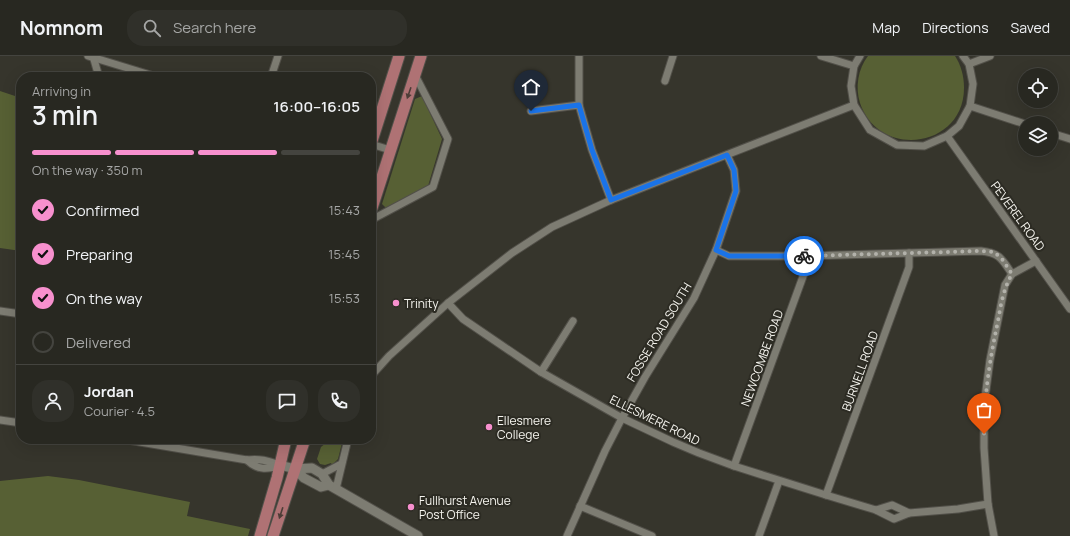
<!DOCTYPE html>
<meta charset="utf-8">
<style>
body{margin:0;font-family:Manrope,sans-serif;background:#30302a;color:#f1f3f6;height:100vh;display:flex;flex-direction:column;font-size:15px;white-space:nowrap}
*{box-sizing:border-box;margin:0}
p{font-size:13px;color:#a5a6a5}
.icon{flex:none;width:22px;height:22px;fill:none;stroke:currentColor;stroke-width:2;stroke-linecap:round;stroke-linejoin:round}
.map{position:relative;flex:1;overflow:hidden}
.drawer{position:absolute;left:16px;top:16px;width:360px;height:372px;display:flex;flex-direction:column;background:#282821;border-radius:16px;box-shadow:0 4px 16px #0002,0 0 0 1px #44443f}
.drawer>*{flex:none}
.tools{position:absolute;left:1018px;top:12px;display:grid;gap:8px}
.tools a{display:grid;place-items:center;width:40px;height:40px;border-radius:50%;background:#282821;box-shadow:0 4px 16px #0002,0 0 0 1px #44443f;font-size:20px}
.pin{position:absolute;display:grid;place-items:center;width:34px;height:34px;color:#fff;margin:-41px -17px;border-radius:50% 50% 50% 0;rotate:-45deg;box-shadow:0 0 4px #0007}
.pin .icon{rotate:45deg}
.courier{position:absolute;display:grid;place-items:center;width:40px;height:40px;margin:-20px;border:3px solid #1a73e8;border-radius:50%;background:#fff;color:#222;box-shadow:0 1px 5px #0007}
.headline em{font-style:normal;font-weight:600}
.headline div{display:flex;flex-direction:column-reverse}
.headline{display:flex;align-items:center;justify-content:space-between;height:68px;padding:0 16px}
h1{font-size:26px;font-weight:600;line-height:30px}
.bar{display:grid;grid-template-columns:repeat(4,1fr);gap:6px 4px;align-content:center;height:48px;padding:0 16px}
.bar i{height:5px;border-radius:3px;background:#44443f}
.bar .active{background:#f790ce}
.bar p{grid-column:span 4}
.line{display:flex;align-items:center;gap:10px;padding:0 16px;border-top:1px solid #44443f}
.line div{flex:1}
.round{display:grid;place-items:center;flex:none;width:42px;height:42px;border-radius:16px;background:#30302a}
ol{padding:0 16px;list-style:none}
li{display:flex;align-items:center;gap:12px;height:44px}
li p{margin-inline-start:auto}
li .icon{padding:4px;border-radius:50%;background:#f790ce;color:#111;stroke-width:4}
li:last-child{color:#a5a6a5}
li i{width:22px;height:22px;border:2px solid #44443f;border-radius:50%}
header{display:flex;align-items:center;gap:24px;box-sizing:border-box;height:56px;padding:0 20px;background:#282821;border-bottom:1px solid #44443f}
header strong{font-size:19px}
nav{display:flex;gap:22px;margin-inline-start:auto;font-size:14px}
.search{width:280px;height:36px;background:#30302a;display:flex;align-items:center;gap:10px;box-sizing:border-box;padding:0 14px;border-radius:16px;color:#a5a6a5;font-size:15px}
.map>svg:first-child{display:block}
.green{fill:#576034}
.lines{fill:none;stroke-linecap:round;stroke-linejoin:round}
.minor-casing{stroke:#525049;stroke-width:9}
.tertiary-casing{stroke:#525049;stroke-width:11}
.primary-casing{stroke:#525049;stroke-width:13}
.minor{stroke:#7d7c72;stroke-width:7}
.tertiary{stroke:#7d7c72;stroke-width:9}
.primary{stroke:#af7274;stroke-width:11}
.oneway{fill:#4d3d37}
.done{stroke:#b2b1aa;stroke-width:4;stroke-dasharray:0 7.2}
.route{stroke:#1a73e8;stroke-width:5}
.poi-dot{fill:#f790ce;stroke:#2c2b23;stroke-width:1.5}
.labels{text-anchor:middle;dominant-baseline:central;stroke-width:4;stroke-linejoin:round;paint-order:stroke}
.street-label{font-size:12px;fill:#f5f4ee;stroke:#2c2b23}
.poi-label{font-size:12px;fill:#f5f4ee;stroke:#2c2b23;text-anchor:start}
</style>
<header>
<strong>Nomnom</strong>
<div class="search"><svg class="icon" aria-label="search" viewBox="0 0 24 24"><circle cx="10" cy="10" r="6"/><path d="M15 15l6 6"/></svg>Search here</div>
<nav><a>Map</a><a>Directions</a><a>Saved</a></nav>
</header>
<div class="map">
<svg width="1070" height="480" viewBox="0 0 1070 480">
<rect width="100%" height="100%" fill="#36352c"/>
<!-- green -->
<g class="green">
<path d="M 868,0 L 955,0 C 961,9 964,20 964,32 C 964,92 879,104 860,47 C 855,31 858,13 868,0 Z"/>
<path d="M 0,35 L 21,42 L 21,195 L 0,192 Z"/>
<path d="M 422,40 L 442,83 L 428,130 L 386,152 L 382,148 L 415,43 Z"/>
<path d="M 331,383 L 343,383 L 338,403 L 332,409 L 331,407 L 325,409 L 320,408 L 317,403 L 321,391 Z"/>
<path d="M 48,420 L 79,424 L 190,446 L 187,460 L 250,473 L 248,480 L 0,480 L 0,425 Z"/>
</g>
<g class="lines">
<defs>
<g id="minor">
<path d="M 88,0 L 157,21"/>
<path d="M 93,0 L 99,21"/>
<path d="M 579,0 L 579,49 L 592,94 L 611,144"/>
<path d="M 821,0 L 854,10"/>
<path d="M 860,0 L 854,10 L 851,30 L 854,49 L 870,74 L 897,89 L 924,90 L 947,80 L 959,70 L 970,50 L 973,28 L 969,8 L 963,0"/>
<path d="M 969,8 L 990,0"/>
<path d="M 271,21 L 278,0"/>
<path d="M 665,25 L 673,0"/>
<path d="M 970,50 L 1025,68"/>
<path d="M 531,55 L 579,49"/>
<path d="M 1051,77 L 1070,83"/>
<path d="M 947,80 L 1070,253"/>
<path d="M 371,88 L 390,94"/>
<path d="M 371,164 L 433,131 L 448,83 L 415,19"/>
<path d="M 716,194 L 729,200 L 804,200 L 981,195 C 1000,197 1002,203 1012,218"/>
<path d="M 448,247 L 463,263 L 541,316 L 622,362 L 673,386 L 699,397 L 734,410 L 826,439 L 876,454 L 892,449 L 909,457 L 958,453 L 988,448"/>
<path d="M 0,255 L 21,258"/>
<path d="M 541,316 L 573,265"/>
<path d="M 371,320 L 389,300 L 448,247 L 512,197 L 552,171 L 611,144 L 854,49"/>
<path d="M 0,364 L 21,367"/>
<path d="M 122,383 L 247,404 C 259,402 268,405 280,409"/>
<path d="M 247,404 C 257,414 267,414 280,409"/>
<path d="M 734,410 L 805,215 L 804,200"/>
<path d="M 322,418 L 341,408"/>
<path d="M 336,433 L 348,383"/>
<path d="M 826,439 L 909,211 L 909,197"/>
<path d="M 580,450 L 652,480"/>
<path d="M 876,454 L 894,463 L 909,457"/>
<path d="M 567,480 L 605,395 L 622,362 L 645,321 L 694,242 L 716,194 L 736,135 L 734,114 L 727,99"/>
<path d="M 759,480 L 779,425"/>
<path d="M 994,480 L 988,448 L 984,392 L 984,349 L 990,304 L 1005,229 L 1012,218 L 1036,205"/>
</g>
<g id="tertiary">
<path d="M 280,409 L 295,413 L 312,412 L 322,418 L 329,429 L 418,480"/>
<path d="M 295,413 L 304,422 L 321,431 L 329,429"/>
</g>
<g id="primary">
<path d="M 371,88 L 399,0"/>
<path d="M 371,155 L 421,0"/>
<path d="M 260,480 L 277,422 L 286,383"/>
<path d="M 273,480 L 305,383"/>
</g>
</defs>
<!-- minor casing -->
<use href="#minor" class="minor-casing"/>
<!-- tertiary casing -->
<use href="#tertiary" class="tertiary-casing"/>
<!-- primary casing -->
<use href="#primary" class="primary-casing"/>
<!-- minor -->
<use href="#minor" class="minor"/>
<!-- tertiary -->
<use href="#tertiary" class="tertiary"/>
<!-- primary -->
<use href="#primary" class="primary"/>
</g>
<!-- one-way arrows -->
<defs><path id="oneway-solid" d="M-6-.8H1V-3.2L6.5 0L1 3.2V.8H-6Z"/></defs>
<g class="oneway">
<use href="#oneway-solid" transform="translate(409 37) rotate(109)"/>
<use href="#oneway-solid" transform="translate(281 457) rotate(108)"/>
</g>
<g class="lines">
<!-- done -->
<path class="done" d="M 804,200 L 981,195 L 994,196 L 1002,203 L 1012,218 C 1003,234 1001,248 998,265 C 990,302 984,340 984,378"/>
<!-- route -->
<path class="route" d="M 531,55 L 579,49 L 592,94 L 611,144 L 727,99 L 734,114 L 736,135 L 716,194 L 729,200 L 804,200"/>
</g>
<!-- markers -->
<g class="poi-dot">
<circle cx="396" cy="247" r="4"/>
<circle cx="489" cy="371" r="4"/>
<circle cx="411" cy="451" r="4"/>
</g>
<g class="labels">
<!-- street labels -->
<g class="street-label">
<text transform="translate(1018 160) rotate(54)">PEVEREL ROAD</text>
<text transform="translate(659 276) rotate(-59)">FOSSE ROAD SOUTH</text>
<text transform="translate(762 302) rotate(-70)">NEWCOMBE ROAD</text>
<text transform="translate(860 315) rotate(-70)">BURNELL ROAD</text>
<text transform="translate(655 364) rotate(26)">ELLESMERE ROAD</text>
</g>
<!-- poi labels -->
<g class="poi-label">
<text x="404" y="247">Trinity</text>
<text x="497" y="364">Ellesmere<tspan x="497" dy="14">College</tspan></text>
<text x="419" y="444">Fullhurst Avenue<tspan x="419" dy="14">Post Office</tspan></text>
</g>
</g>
</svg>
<div class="tools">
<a><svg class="icon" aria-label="locate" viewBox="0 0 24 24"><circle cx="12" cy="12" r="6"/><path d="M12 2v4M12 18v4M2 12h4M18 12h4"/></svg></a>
<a><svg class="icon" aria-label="layers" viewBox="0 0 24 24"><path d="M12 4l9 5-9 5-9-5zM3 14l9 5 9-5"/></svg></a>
</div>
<div class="pin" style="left:984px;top:378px;background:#ea580c"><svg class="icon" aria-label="bag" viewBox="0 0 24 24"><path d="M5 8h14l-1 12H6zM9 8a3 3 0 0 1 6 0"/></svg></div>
<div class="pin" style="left:531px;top:55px;background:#1f2937"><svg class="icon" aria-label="home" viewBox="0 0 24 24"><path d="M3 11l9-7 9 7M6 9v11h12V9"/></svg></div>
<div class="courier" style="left:804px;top:200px"><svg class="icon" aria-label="bike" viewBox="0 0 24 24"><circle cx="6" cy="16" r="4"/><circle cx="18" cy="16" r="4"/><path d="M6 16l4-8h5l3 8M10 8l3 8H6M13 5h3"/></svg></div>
<section class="drawer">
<div class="headline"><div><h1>3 min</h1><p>Arriving in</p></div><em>16:00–16:05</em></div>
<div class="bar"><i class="active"></i><i class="active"></i><i class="active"></i><i></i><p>On the way · 350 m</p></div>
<ol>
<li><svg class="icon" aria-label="check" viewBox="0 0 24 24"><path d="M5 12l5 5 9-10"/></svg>Confirmed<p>15:43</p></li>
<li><svg class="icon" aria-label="check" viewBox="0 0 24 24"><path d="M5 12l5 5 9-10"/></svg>Preparing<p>15:45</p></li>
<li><svg class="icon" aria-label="check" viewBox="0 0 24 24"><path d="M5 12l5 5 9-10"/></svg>On the way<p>15:53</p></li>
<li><i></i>Delivered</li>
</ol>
<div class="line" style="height:72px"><a class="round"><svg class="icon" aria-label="person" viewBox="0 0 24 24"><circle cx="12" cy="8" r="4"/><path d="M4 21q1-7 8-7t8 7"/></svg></a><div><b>Jordan</b><p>Courier · 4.5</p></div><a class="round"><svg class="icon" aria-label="chat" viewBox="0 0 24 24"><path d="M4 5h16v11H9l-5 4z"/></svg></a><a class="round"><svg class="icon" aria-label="phone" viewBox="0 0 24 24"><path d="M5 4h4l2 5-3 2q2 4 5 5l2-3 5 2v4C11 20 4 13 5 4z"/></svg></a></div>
</section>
</div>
